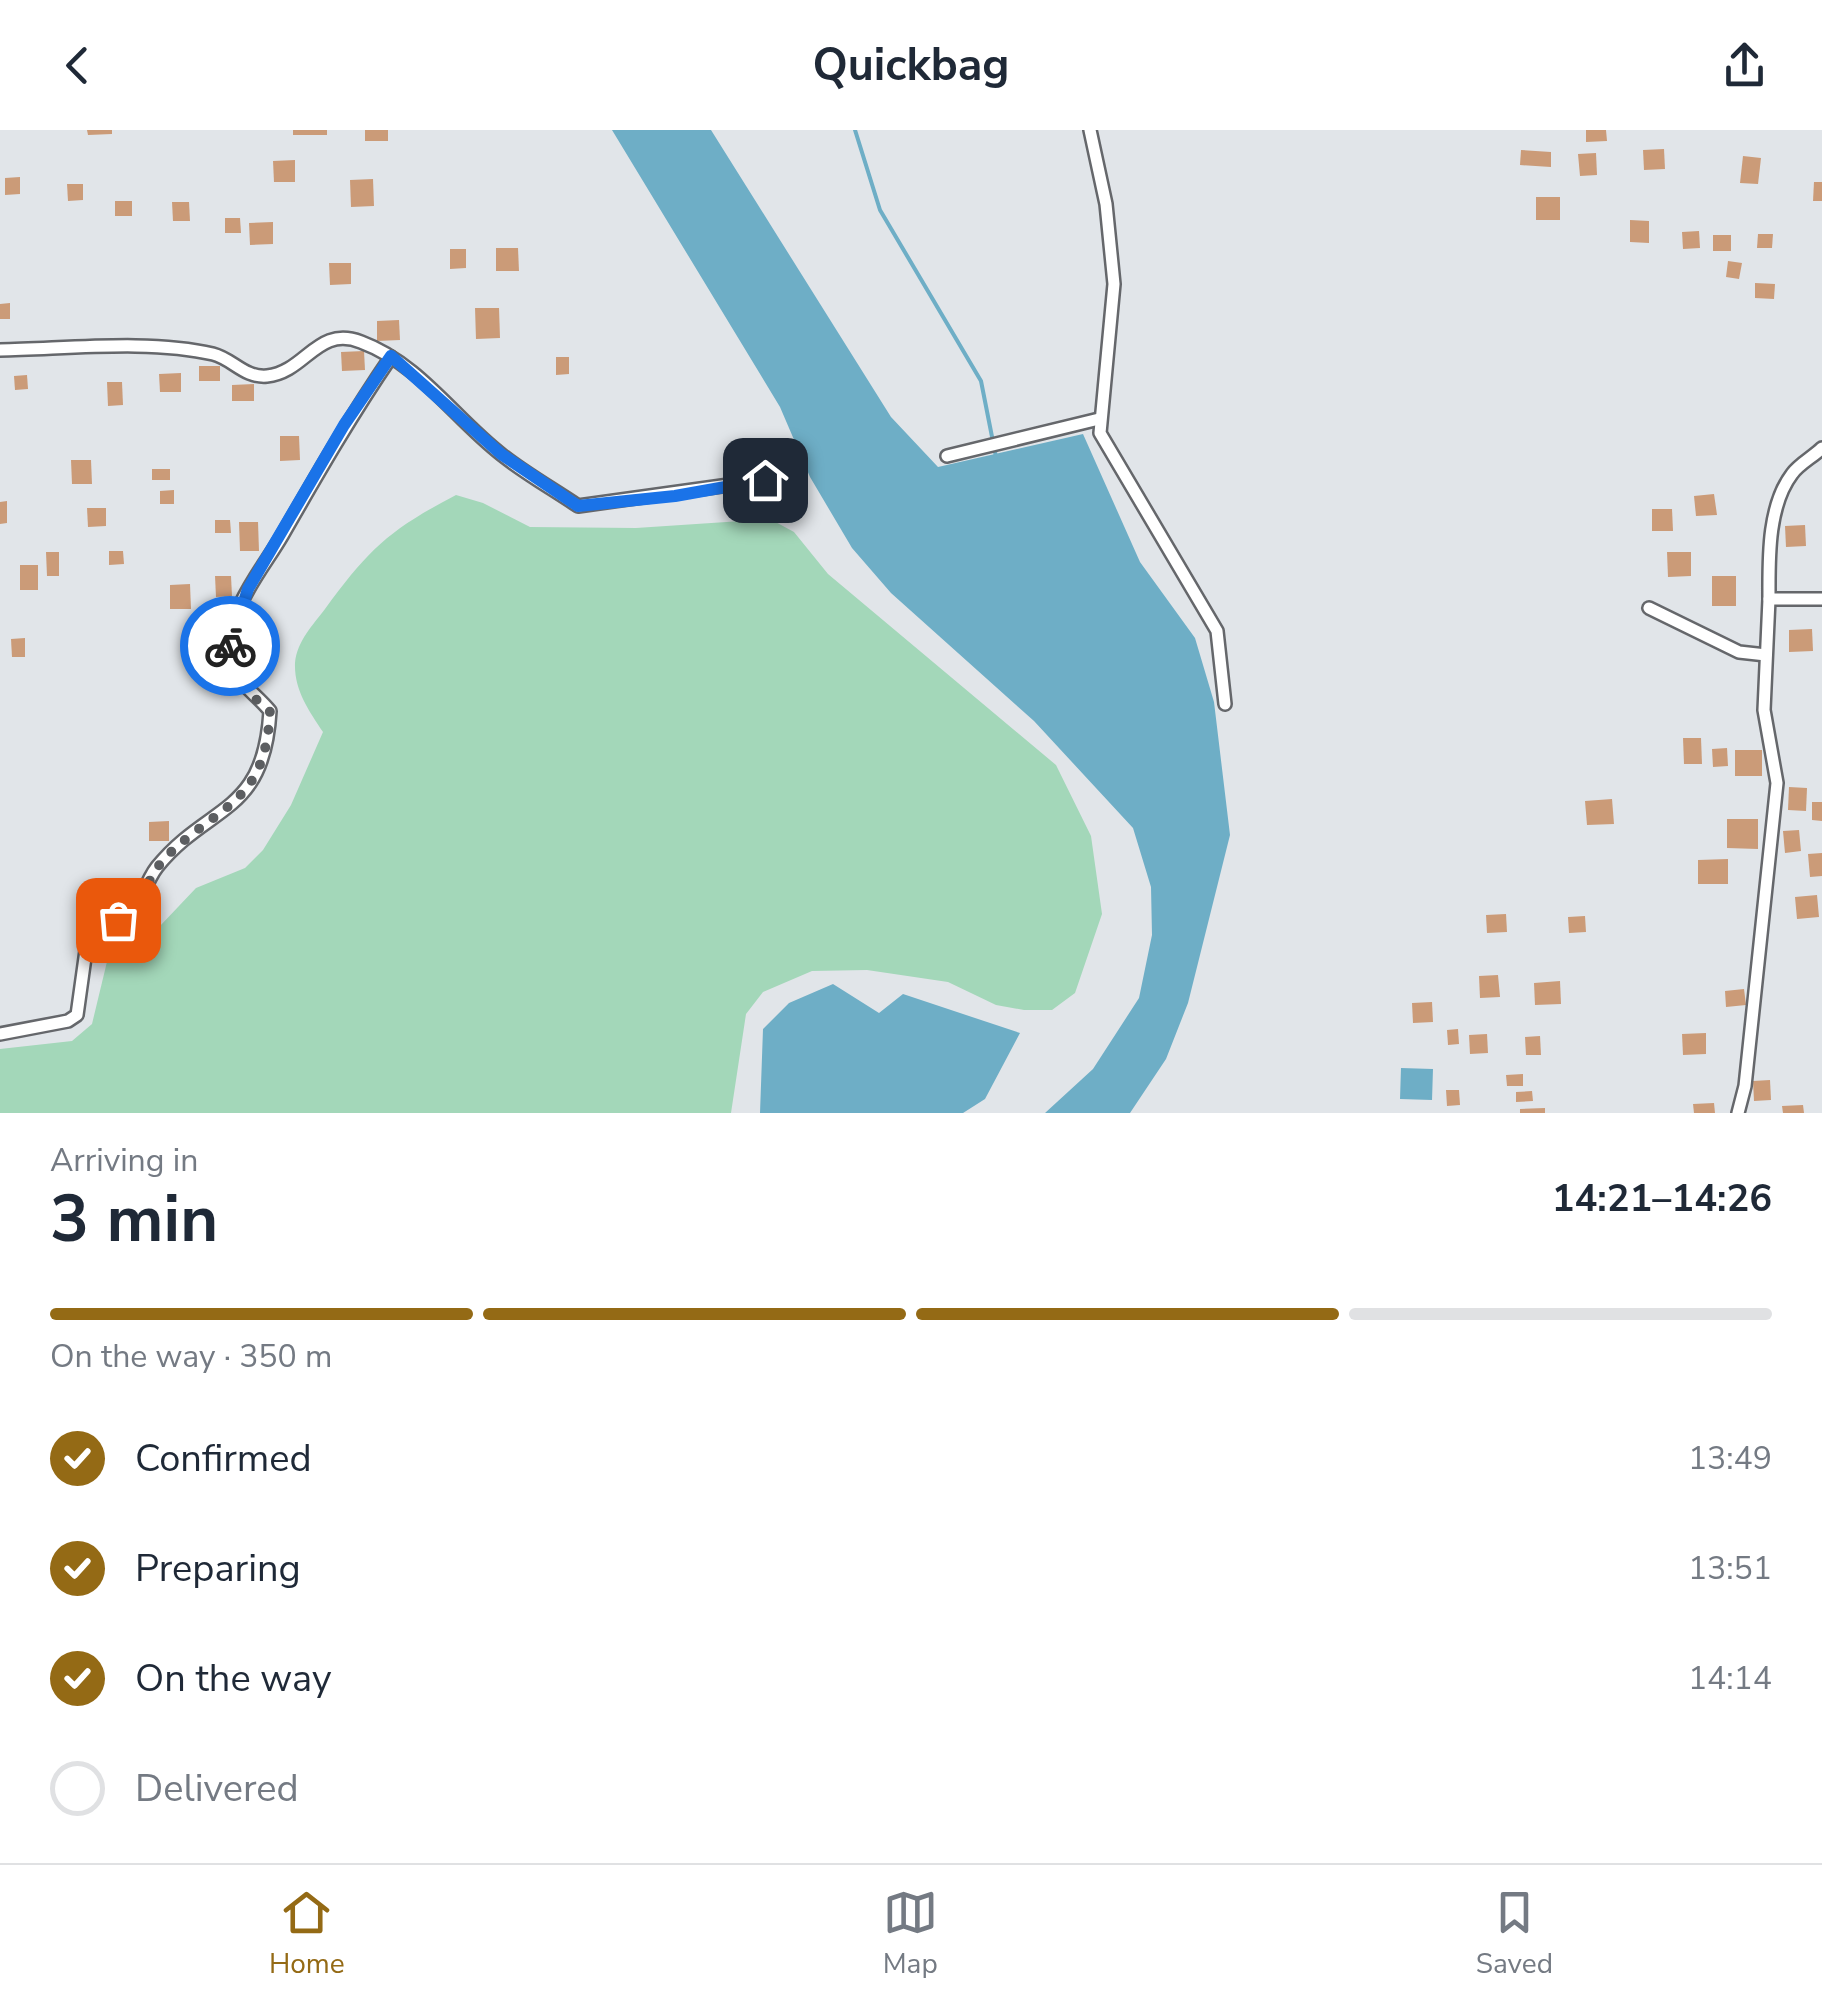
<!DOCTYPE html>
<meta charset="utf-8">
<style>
body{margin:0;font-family:"Nunito Sans",sans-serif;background:#f2f2f3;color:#1f2937;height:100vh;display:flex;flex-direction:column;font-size:38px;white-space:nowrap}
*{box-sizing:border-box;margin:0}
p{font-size:32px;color:#747a83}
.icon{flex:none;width:55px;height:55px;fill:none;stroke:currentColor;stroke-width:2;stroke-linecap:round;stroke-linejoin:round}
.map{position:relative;height:983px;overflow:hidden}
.details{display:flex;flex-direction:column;background:#fff;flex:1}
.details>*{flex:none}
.pin{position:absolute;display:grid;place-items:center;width:85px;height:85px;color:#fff;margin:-42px;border-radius:20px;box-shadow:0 5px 15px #0006}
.courier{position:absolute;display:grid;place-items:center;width:100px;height:100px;margin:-50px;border:8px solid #1a73e8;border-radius:50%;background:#fff;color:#222;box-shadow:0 2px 12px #0007}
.summary em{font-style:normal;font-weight:700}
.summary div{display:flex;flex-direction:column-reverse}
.summary{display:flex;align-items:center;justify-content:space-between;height:170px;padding:0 50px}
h1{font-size:65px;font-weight:700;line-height:75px}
.bar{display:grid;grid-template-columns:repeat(4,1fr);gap:15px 10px;align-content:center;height:120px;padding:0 50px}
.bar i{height:12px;border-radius:8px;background:#e0e1e3}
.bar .on{background:#946a15}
.bar p{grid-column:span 4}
ol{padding:0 50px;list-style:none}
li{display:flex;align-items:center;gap:30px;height:110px}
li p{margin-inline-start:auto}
li .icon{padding:10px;border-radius:50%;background:#946a15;color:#fff;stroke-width:4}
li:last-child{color:#747a83}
li i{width:55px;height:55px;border:5px solid #e0e1e3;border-radius:50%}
header{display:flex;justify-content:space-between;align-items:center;height:130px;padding:0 50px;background:#fff;font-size:45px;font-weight:700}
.tab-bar{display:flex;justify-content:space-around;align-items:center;height:140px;border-top:2px solid #e0e1e3;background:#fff;font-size:28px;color:#747a83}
.tab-bar a{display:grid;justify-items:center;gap:5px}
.tab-bar .on{color:#946a15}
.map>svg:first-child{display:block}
.green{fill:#a3d7b9}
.water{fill:#6eaec6}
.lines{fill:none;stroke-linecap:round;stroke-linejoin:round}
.stream{stroke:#6eaec6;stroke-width:4}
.building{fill:#cb9b78}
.minor-casing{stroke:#65676b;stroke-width:16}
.minor{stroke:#fff;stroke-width:11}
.done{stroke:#5c5e61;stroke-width:10;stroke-dasharray:0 18}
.route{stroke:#1a73e8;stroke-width:12}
</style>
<header><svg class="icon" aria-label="back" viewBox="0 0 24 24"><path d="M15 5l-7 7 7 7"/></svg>Quickbag<svg class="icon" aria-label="share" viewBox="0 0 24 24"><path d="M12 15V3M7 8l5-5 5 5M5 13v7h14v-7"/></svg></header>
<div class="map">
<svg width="1822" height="983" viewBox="0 0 1822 983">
<rect width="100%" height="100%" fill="#e1e5e9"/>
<!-- green -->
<path class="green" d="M 456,365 L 483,373 L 530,397 L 636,398 L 770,389 L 794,402 L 828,444 L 1056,635 L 1091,706 L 1102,784 L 1075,863 L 1052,880 L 1024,880 L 996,875 L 948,852 L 867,840 L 812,841 L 763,862 L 746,884 L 731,983 L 0,983 L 0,919 L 72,911 L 92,894 L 111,815 L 160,796 L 196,758 L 245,738 L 263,720 L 291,675 L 323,602 C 309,581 294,560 295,533 C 297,511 313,495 325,479 C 369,419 389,400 456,365 Z"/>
<!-- water -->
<g class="water">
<path d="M 612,0 L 711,0 L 891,287 L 938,337 L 1083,304 L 1140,432 L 1195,508 L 1214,572 L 1230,705 L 1188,873 L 1166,929 L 1130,983 L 1045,983 L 1093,939 L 1139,868 L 1152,805 L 1151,757 L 1133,698 L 1034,591 L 891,463 L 852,418 L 810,347 L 780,277 Z"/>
<path d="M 833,854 L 879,883 L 903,864 L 1020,903 L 985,969 L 963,983 L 760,983 L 763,899 L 789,873 Z"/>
<path d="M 1401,938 L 1433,939 L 1432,970 L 1400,969 Z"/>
</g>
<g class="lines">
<!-- stream -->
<path class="stream" d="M 855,0 L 880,80 L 981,251 L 996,327"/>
</g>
<!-- building -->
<g class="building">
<path d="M 87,0 L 112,0 L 112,4 L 88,5 Z"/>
<rect x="293" y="0" width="34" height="5"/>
<rect x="365" y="0" width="23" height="11"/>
<path d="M 1586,0 L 1606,0 L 1607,11 L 1586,12 Z"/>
<path d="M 1664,19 L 1665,39 L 1644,40 L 1643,20 Z"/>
<path d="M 1521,20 L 1551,22 L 1551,37 L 1520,35 Z"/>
<path d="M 1596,23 L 1597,45 L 1580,46 L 1578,24 Z"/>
<path d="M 1743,26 L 1761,28 L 1758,54 L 1740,53 Z"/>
<path d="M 295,30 L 295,52 L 274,52 L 273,31 Z"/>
<path d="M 20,47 L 20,64 L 5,65 L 5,48 Z"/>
<path d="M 373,49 L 374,76 L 351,77 L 350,50 Z"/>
<path d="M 1814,52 L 1822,52 L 1822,71 L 1813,71 Z"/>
<path d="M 67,54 L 83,54 L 83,70 L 68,71 Z"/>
<rect x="1536" y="67" width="24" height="23"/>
<rect x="115" y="71" width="17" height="15"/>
<path d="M 172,72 L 189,72 L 190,91 L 173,91 Z"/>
<path d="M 225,88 L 240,88 L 241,103 L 225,103 Z"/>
<path d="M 1630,90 L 1649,91 L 1649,113 L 1630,112 Z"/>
<path d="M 273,92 L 273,114 L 250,115 L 249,93 Z"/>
<path d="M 1699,101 L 1700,118 L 1683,119 L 1682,102 Z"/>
<path d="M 1758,104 L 1773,104 L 1772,118 L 1757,118 Z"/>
<rect x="1713" y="105" width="18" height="16"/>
<path d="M 496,118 L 518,118 L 519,141 L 496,141 Z"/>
<path d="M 450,119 L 466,119 L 466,138 L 450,139 Z"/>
<path d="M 1728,131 L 1742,133 L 1739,149 L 1726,147 Z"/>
<path d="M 329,133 L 351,133 L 351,154 L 330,155 Z"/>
<path d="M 1755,153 L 1775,154 L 1774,169 L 1755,168 Z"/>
<path d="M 10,173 L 10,189 L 0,189 L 0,174 Z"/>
<path d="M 475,178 L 499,178 L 500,208 L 476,209 Z"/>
<path d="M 399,190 L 400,210 L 377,211 L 377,191 Z"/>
<path d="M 364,221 L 365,240 L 342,241 L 341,222 Z"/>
<path d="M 556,227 L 569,227 L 569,244 L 556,245 Z"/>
<rect x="199" y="236" width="21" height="15"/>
<path d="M 181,243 L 181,262 L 160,262 L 159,244 Z"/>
<path d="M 27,245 L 28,259 L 15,260 L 14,246 Z"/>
<path d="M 107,252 L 122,252 L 123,275 L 108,276 Z"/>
<path d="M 254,254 L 254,271 L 232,271 L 232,255 Z"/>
<path d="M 280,306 L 299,306 L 300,330 L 280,331 Z"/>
<path d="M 71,330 L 91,330 L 92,354 L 72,354 Z"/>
<rect x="152" y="339" width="18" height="11"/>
<path d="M 174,360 L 174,374 L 160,374 L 160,361 Z"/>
<path d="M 1714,364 L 1717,385 L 1696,386 L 1694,366 Z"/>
<path d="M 7,371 L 7,393 L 0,394 L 0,372 Z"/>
<path d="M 87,378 L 106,378 L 106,396 L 88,397 Z"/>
<path d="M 1652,379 L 1672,379 L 1673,401 L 1652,401 Z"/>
<path d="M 215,390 L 230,390 L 231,403 L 215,403 Z"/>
<path d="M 239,392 L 258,392 L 259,421 L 240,421 Z"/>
<path d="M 1805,395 L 1806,416 L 1786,417 L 1785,396 Z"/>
<path d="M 109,421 L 123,421 L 124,434 L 109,435 Z"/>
<path d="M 46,422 L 59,422 L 59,446 L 47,446 Z"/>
<path d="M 1667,422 L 1691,422 L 1691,446 L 1668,447 Z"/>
<rect x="20" y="435" width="18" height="25"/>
<path d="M 215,446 L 231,446 L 232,466 L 216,467 Z"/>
<rect x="1712" y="446" width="24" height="30"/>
<path d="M 190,454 L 191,479 L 170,479 L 170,455 Z"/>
<path d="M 1812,499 L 1813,521 L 1789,522 L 1789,500 Z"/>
<path d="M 25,508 L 25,527 L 12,527 L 11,509 Z"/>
<path d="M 1683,608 L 1701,608 L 1702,634 L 1684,634 Z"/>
<path d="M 1727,618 L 1728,636 L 1713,637 L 1712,619 Z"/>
<rect x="1735" y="620" width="27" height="26"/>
<path d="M 1789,657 L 1807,658 L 1806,681 L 1788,680 Z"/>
<path d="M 1612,669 L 1614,694 L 1587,695 L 1585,671 Z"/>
<path d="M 1812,672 L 1822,672 L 1822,691 L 1812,690 Z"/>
<path d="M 1727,689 L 1758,689 L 1758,719 L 1727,718 Z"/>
<path d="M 169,691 L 169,711 L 149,711 L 149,692 Z"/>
<path d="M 1799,700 L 1801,721 L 1785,723 L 1783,701 Z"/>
<path d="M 1822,723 L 1822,746 L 1810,747 L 1808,724 Z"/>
<path d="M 1728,729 L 1728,754 L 1698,754 L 1698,730 Z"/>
<path d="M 1817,765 L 1819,787 L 1797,789 L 1795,767 Z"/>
<path d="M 1506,784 L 1507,802 L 1487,803 L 1486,785 Z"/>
<path d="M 1585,786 L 1586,802 L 1569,803 L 1568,787 Z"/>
<path d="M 1498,845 L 1500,867 L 1480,868 L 1479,846 Z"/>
<path d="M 1560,851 L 1561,874 L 1535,875 L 1534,853 Z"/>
<path d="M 1744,859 L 1746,875 L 1726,877 L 1725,861 Z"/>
<path d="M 1432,872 L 1433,892 L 1413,893 L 1412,873 Z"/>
<path d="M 1458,899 L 1459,914 L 1448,915 L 1447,900 Z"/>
<path d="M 1706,903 L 1706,924 L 1683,925 L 1682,904 Z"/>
<path d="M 1487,904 L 1488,923 L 1470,924 L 1469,905 Z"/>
<path d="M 1540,906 L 1541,925 L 1526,925 L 1525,907 Z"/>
<path d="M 1523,944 L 1523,956 L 1507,956 L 1506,945 Z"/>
<path d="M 1770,950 L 1771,970 L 1754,971 L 1753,951 Z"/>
<path d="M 1446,960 L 1459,960 L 1460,975 L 1447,976 Z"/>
<path d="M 1532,961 L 1533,971 L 1516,972 L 1516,962 Z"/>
<path d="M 1714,973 L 1715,983 L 1694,983 L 1693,974 Z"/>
<path d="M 1803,975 L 1804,983 L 1783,983 L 1782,976 Z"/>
<path d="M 1545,978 L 1545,983 L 1520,983 L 1520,979 Z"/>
</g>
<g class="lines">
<defs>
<g id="minor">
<path d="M 1090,0 L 1106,74 L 1114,154 L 1100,303 L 1217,501 L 1225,574"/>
<path d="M 0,220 C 65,219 150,209 213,224 C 233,229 244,248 267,246 C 306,242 317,195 361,212 C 420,234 454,288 502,325 C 526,344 553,359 578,376 L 765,350"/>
<path d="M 947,326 L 1099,289"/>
<path d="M 1769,469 C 1769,431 1767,377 1792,344 C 1799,334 1813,327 1822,318"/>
<path d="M 1649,478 L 1739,522 L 1766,525"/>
<path d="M 0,904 L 68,891 L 77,885 L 88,806 L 103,792 L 133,785 C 142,769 146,751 157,737 C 209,673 264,686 270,581 C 253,560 231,551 230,521 C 228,477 263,439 283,404 C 318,343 352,284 391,227"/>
<path d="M 1738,983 L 1745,956 L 1777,653 L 1764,580 L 1769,469 L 1822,469"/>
</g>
</defs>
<!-- minor casing -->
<use href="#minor" class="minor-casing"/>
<!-- minor -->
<use href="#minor" class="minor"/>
</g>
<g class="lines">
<!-- done -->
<path class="done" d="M 118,790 L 134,784 C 145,763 150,743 168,725 C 223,672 265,673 270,582 L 238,553 L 230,516"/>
<!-- route -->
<path class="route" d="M 230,516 L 248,459 L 344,295 L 391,226 L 501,324 L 578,376 L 675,366 L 765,350"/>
</g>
</svg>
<div class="pin" style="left:118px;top:790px;background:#ea580c"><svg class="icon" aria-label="bag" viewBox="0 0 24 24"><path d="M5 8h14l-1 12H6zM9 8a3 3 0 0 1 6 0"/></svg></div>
<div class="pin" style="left:765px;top:350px;background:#1f2937"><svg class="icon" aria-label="home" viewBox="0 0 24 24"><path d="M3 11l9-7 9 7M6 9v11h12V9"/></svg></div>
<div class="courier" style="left:230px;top:516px"><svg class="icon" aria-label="bike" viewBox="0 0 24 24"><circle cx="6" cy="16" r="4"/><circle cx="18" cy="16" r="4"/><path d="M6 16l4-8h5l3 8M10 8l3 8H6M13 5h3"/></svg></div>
</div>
<section class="details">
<div class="summary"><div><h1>3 min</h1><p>Arriving in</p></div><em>14:21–14:26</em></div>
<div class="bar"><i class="on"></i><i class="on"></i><i class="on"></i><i></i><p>On the way · 350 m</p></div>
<ol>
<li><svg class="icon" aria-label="check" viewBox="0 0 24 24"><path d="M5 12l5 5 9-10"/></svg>Confirmed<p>13:49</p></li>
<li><svg class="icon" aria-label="check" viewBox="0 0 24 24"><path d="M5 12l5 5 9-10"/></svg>Preparing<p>13:51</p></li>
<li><svg class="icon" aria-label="check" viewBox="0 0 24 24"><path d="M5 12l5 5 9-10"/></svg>On the way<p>14:14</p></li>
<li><i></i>Delivered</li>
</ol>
</section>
<nav class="tab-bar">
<a class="on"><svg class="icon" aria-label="home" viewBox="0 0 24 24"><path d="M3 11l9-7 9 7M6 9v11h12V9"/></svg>Home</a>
<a><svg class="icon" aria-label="map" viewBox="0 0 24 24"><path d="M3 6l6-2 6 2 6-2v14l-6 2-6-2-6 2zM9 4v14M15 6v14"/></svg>Map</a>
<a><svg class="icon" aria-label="saved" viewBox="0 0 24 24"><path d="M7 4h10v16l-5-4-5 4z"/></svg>Saved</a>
</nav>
